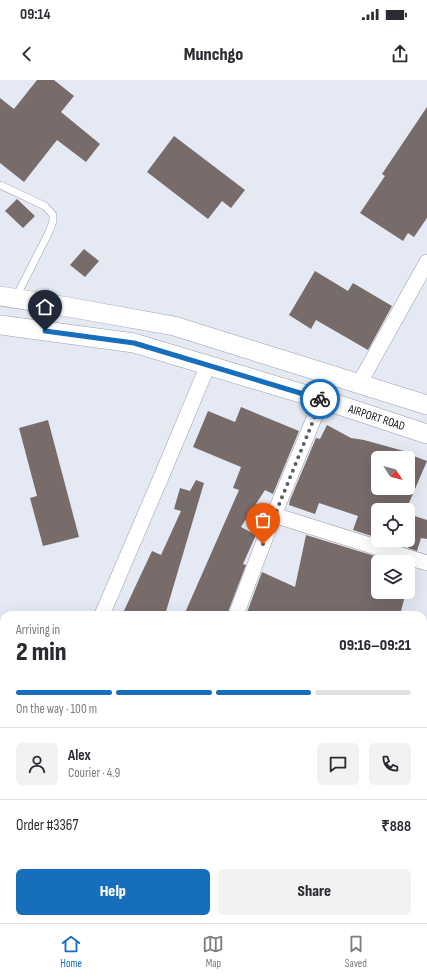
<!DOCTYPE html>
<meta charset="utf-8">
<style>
body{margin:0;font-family:"Sofia Sans Condensed",sans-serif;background:#f2f2f3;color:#2b2b33;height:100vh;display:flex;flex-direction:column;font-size:15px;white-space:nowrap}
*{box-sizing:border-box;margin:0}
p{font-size:13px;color:#7c7c81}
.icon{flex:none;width:22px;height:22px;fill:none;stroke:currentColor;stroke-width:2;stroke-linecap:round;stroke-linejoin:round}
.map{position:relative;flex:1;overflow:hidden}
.panel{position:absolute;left:0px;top:531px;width:427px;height:312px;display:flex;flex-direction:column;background:#fff;border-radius:12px 12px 0 0;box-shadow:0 4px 16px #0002}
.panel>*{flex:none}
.needle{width:26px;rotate:126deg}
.tools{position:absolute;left:371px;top:371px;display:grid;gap:8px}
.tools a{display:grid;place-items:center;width:44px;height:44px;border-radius:6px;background:#fff;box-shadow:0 4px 16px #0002;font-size:20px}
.pin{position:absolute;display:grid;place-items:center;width:34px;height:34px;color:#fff;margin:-41px -17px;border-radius:50% 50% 50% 0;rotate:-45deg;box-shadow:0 0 4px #0007}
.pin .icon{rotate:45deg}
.courier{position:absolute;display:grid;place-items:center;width:40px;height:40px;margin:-20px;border:3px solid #166ebc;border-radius:50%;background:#fff;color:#222;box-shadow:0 1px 5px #0007}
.overview em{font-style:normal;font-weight:800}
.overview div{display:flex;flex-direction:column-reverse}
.overview{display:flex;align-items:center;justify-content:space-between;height:68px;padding:0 16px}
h1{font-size:26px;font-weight:800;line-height:30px}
.bar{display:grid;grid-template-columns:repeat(4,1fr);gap:6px 4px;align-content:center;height:48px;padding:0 16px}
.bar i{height:5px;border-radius:3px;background:#e1e1e2}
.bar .active{background:#166ebc}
.bar p{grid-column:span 4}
.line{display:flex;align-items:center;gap:10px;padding:0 16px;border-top:1px solid #e1e1e2}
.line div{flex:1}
.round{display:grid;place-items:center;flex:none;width:42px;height:42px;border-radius:6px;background:#f2f2f3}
.action{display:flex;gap:8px;margin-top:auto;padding:8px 16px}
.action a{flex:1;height:46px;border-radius:6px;background:#166ebc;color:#fff;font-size:16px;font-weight:800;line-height:46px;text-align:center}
.action a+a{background:#f2f2f3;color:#2b2b33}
.status{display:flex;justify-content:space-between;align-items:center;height:28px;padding:0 20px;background:#fff;direction:ltr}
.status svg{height:11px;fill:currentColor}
header{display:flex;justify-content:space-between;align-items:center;height:52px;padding:0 16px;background:#fff;font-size:18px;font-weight:800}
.tabs{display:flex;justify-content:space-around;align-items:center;height:56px;border-top:1px solid #e1e1e2;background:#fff;font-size:11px;color:#7c7c81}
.tabs a{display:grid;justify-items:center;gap:2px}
.tabs .active{color:#166ebc}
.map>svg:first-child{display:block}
.building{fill:#786c6b;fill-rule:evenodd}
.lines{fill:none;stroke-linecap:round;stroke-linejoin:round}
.service-casing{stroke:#9a9fa8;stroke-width:8}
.minor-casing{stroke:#9a9fa8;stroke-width:16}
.tertiary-casing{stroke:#9a9fa8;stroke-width:20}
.service{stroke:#fff;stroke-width:7}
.minor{stroke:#fff;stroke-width:15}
.tertiary{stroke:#fff;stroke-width:19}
.done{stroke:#5c5f65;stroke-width:4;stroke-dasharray:0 7.2}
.route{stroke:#166ebc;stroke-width:5}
.labels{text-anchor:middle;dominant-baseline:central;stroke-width:3.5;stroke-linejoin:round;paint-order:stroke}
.street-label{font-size:12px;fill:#131518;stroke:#e4e9f3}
</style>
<div class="status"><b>09:14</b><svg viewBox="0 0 49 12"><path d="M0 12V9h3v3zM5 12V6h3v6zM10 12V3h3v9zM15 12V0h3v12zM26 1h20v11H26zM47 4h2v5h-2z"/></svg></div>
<header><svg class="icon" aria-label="back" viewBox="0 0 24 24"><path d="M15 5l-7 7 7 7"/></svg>Munchgo<svg class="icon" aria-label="share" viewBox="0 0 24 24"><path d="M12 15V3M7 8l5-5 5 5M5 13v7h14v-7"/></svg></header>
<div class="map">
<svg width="427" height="843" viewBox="0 0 427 843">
<rect width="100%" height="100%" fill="#e4e9f3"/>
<!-- building -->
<g class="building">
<path d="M 37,0 L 54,0 L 74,16 L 61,32 L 100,64 L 86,82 L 57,60 L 24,102 L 0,83 L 0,18 L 14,29 Z"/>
<path d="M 427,27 L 427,138 L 414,157 L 408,153 L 403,161 L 360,133 L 385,96 L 382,94 Z"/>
<path d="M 174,56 L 245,110 L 231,128 L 222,121 L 208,139 L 147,92 Z"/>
<path d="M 17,119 L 35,136 L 23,148 L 5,131 Z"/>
<path d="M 84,169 L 99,181 L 85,197 L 70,185 Z"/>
<path d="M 315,191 L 348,211 L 353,203 L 392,226 L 368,270 L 316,240 L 311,249 L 289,235 Z"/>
<path d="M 241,327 L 299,351 L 273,414 L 265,410 L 241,447 L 256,455 L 243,484 L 246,485 L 228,532 L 227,535 L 184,535 L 239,410 L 233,408 L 241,387 L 193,367 L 208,331 L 235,342 Z"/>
<path d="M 48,340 L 79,457 L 43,466 L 30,418 L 37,416 L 19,348 Z"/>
<path d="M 327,345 L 351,358 L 364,360 L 411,373 L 411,375 L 427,381 L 406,430 L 378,430 L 378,458 L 353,450 L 358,436 L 319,423 L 315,434 L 289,425 L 290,420 L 316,358 L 320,359 ZM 378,378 L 408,378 L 408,408 L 378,408 Z"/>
<path d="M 196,400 L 204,403 L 165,535 L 122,535 L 152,471 L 161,475 L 181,431 L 174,429 L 180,408 L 190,411 Z"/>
<path d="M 408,434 L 427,440 L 427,459 L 421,458 L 417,471 L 408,468 Z"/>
<path d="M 306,455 L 378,477 L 378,512 L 406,512 L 400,535 L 378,535 L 366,532 L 364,535 L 246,535 L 262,492 L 295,507 Z"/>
</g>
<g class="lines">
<defs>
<path id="service" d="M 0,105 L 45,126 L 53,135 L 53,141 L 49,152 L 16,217"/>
<g id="minor">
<path d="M 359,304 L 427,182"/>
<path d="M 274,435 L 427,483"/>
<path d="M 102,535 L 162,395 L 208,285"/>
<path d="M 236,535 L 274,435 L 322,319"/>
<path d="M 423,645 L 427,647"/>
<path d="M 423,755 L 427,746"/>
<path d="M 0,772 L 4,762"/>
<path d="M 290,839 L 303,843"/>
<path d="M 170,843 L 172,839"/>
<path d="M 231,843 L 233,839"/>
<path d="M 386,843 L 387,839"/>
</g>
<g id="tertiary">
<path d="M 0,216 L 68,227 L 174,246 L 427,325"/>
<path id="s1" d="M 0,245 L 134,263 L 330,322 L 427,354"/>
</g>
</defs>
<!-- service casing -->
<use href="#service" class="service-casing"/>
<!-- minor casing -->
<use href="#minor" class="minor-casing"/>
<!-- tertiary casing -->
<use href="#tertiary" class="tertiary-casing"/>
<!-- service -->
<use href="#service" class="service"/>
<!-- minor -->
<use href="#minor" class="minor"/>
<!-- tertiary -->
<use href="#tertiary" class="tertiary"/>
</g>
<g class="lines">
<!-- done -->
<path class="done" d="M 263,464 L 322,319 L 320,319"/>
<!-- route -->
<path class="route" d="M 45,251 L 134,263 L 320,319"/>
</g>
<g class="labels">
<!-- street labels -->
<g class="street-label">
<text stroke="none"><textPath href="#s1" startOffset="389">AIRPORT ROAD</textPath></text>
</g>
</g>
</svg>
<div class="tools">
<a><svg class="needle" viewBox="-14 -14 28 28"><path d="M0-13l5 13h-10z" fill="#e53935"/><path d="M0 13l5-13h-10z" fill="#7c7c81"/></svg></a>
<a><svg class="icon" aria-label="locate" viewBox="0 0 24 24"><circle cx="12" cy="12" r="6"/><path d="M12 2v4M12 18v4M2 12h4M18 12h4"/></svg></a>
<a><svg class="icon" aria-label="layers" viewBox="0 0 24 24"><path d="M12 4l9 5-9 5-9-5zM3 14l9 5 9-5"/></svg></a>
</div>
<div class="pin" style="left:263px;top:464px;background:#ea580c"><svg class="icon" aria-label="bag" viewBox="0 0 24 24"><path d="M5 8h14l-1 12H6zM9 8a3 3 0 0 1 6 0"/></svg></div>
<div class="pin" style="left:45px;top:251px;background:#1f2937"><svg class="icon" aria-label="home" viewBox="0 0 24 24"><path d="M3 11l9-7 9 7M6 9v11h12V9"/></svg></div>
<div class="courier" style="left:320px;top:319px"><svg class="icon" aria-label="bike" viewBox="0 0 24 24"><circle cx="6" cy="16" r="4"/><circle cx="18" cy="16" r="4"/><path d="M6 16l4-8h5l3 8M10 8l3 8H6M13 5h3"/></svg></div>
<section class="panel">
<div class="overview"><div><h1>2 min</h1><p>Arriving in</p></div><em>09:16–09:21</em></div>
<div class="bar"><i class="active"></i><i class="active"></i><i class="active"></i><i></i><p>On the way · 100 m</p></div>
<div class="line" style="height:72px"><a class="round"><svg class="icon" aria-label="person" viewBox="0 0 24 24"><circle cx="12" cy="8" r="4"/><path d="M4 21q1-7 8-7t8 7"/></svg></a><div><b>Alex</b><p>Courier · 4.9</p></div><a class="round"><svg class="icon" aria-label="chat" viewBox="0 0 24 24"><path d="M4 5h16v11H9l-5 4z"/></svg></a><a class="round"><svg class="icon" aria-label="phone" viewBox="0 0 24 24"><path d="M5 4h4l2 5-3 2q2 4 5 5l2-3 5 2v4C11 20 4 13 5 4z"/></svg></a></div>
<div class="line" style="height:52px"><div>Order #3367</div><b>₹888</b></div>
<div class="action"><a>Help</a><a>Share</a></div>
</section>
</div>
<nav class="tabs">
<a class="active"><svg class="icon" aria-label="home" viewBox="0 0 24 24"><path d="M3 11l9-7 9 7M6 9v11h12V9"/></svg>Home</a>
<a><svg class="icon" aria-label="map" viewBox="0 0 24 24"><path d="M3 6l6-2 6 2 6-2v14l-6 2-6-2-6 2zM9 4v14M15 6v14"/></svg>Map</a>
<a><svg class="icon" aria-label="saved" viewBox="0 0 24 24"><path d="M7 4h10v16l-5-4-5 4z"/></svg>Saved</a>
</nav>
